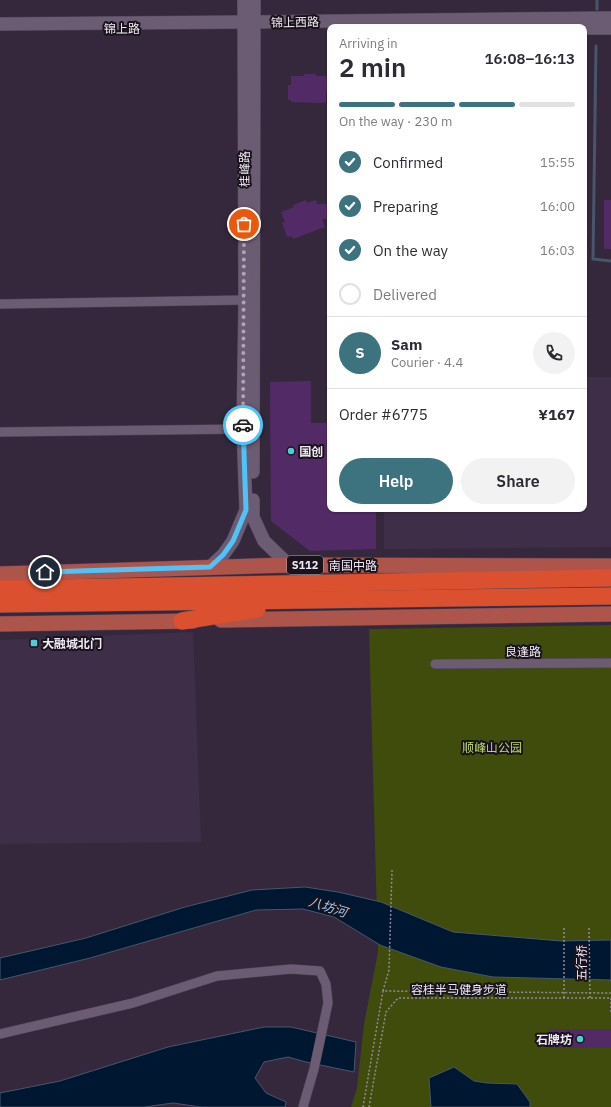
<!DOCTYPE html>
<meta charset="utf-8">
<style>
body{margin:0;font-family:"IBM Plex Sans","Noto Sans SC",sans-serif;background:#f2f2f3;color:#2b2b33;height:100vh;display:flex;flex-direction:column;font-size:15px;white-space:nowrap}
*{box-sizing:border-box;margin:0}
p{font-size:13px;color:#7c7c81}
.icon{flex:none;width:22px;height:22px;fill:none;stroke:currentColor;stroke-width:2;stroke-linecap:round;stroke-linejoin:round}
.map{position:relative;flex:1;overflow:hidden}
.details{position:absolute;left:327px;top:24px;width:260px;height:488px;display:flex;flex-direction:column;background:#fff;border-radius:8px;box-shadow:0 1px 3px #0004}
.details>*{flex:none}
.pin{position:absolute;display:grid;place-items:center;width:34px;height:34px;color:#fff;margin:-17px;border:2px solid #fff;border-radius:50%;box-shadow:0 1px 4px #0007}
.courier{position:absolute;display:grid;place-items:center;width:40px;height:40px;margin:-20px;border:3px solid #4fc3f7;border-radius:50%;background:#fff;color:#222;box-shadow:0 1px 5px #0007}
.head em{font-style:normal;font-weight:600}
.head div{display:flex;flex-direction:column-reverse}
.head{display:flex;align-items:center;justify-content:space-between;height:68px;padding:0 12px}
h1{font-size:26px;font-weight:600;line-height:30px}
.bar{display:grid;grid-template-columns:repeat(4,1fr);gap:6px 4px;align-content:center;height:48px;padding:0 12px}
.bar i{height:5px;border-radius:3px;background:#e1e1e2}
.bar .active{background:#3d737e}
.bar p{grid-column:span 4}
.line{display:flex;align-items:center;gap:10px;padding:0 12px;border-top:1px solid #e1e1e2}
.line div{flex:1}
.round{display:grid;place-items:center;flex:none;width:42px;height:42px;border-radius:21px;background:#f2f2f3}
ol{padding:0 12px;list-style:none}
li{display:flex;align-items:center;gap:12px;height:44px}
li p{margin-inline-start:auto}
li .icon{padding:4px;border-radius:50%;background:#3d737e;color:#fff;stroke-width:4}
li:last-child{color:#7c7c81}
li i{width:22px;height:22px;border:2px solid #e1e1e2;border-radius:50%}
.cta{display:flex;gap:8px;margin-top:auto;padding:8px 12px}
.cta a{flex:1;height:46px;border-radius:24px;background:#3d737e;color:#fff;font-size:16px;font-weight:600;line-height:46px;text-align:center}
.cta a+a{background:#f2f2f3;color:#2b2b33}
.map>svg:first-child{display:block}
.built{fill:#3f2e48}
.green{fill:#3f4c0b}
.water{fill:#001732;stroke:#48566c}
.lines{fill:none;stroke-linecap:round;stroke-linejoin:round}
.stream{stroke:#48566c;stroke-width:3}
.building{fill:#522b66}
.street-casing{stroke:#4f4455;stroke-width:10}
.secondary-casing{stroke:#4f4455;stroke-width:14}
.primary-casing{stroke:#4f4455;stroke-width:16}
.highway-casing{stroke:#4f4455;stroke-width:18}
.path{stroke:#94899a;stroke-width:1.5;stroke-dasharray:2 2;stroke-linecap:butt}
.street{stroke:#6b5c73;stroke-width:9}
.secondary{stroke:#6b5c73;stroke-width:13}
.primary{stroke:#ae554b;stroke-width:15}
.highway{stroke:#db5130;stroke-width:17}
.path-bridge{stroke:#94899a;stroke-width:1.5;stroke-dasharray:2 2;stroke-linecap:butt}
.done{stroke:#afa5b4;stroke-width:4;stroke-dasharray:0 7.2}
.route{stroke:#4fc3f7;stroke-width:5}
.poi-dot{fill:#52cbd9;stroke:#19131c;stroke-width:1.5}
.labels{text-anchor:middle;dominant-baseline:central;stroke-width:4;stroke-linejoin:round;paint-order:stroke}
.shield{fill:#19131c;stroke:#b0a8b4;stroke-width:1}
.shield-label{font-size:11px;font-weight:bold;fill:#f0e8f5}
.street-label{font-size:12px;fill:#f0e8f5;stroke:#19131c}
.poi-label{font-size:12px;font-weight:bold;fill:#f0e8f5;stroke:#19131c;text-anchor:start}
.park-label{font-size:12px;fill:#bbd66d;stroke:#19131c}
.water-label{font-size:13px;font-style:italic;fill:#9cc8f7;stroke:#19131c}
</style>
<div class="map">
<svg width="611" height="1107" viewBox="0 0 611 1107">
<rect width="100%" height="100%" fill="#35283c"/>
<!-- built -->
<g class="built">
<path d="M 584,377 L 611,377 L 611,547 L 384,549 L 384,509 L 584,509 Z"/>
<path d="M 193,632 L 201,842 L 0,844 L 0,640 Z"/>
</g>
<!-- green -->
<path class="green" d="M 611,625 L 611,1107 L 351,1107 L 357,1088 L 364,1024 L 378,952 L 369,629 Z"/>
<!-- water -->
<g class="water">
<path d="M 305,887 L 338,892 L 381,902 L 453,932 L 561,941 L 611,940 L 611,980 L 493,977 L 441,967 L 380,945 L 334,917 L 303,909 L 256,910 L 90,958 L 0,980 L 0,958 L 86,938 L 185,907 L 252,890 Z"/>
<path d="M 264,1027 L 291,1027 L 356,1042 L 354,1072 L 306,1062 L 288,1057 L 264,1062 L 255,1078 L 266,1093 L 286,1102 L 285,1107 L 201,1107 L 173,1103 L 144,1107 L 0,1107 L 0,1093 L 60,1081 L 168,1047 Z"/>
<path d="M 454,1067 L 474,1081 L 487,1083 L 517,1084 L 530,1102 L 530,1107 L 431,1107 L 429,1078 Z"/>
</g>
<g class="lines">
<!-- stream -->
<g class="stream">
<path d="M 597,9 L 597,0"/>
<path d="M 596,46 L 593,259 L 611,261"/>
</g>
</g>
<!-- building -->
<g class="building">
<path d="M 304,74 L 316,74 L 316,76 L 326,76 L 326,78 L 330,78 L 330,91 L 326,91 L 326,103 L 291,102 L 291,100 L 288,100 L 288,85 L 291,85 L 291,76 L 304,76 Z"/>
<path d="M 306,200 L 307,203 L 316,200 L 317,204 L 330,204 L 330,219 L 322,219 L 325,227 L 293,239 L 292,236 L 287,237 L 282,223 L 285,222 L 281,212 L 294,207 L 293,205 Z"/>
<rect x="604" y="200" width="7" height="49"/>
<path d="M 311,381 L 311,423 L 330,423 L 330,509 L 376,509 L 376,549 L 310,551 L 271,521 L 270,382 Z"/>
<rect x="549" y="1029" width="62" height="19"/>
</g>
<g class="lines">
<defs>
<g id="street">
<path d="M 0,304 L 245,300"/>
<path d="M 0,432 L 243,429"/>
<path d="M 435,664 L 611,663"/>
<path d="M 0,1034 L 133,1003 L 217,976 L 291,969 L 320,971 L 326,984 L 328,1003 L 314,1069 L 303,1107"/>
</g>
<g id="secondary">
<path d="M 0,24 L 244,22 L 611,18"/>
<path d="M 584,28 L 611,28"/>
<path d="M 253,472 L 254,0"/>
<path d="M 253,500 L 253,517 L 264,541 L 289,565"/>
<path d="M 210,567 L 223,555 L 233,541 L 246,510 L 243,429 L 245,300 L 244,0"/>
</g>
<g id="primary">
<path d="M 0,574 L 289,565 L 611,566"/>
<path d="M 221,620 L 611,614"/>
<path d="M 0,624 L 193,621"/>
</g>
<g id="highway">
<path d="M 0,589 L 611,578"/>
<path d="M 0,604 L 611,596"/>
<path d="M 182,621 L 257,609"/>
</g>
</defs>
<!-- street casing -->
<use href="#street" class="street-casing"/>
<!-- secondary casing -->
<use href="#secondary" class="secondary-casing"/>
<!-- primary casing -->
<use href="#primary" class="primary-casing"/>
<!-- highway casing -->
<use href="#highway" class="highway-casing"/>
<!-- path -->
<g class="path">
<path d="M 383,991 L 389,970 L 392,870"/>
<path d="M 611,998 L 611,1014"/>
<path d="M 363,1107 L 383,991 L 611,993"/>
<path d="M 369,1107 L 386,1012 L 398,998 L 611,998"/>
</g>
<!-- street -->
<use href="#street" class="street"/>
<!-- secondary -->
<use href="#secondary" class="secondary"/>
<!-- primary -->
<use href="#primary" class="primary"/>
<!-- highway -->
<use href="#highway" class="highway"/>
<!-- path-bridge -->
<g class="path-bridge">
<path d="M 564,928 L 564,998"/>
<path d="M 589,928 L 590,998"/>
</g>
</g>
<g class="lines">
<!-- done -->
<path class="done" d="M 243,425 L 244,224"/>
<!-- route -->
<path class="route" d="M 45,572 L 210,567 L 223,555 L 233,541 L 246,510 L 243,425"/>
</g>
<!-- markers -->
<g class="poi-dot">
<circle cx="291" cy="451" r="4"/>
<rect x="30" y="639" width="8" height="8" rx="2"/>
<circle cx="580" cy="1039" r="4"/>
</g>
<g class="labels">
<!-- shield labels -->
<rect class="shield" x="287" y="556" width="36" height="18" rx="3"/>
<g class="shield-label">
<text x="305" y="565">S112</text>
</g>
<!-- street labels -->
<g class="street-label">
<text transform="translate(295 22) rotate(-1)">锦上西路</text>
<text x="122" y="28">锦上路</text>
<text transform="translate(244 169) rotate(-90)">桂峰路</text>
<text x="353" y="565">南国中路</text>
<text x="523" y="651">良逢路</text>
<text transform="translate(581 963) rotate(-90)">五行桥</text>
<text x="459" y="989">容桂半马健身步道</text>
</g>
<!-- poi labels -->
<g class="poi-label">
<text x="299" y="451">国创</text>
<text x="42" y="643">大融城北门</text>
<text x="572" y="1039" text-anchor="end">石牌坊</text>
</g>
<!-- park labels -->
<g class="park-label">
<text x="492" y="747">顺峰山公园</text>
</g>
<!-- water labels -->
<g class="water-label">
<text transform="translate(328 907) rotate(18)">八坊河</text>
</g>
</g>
</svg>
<div class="pin" style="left:244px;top:224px;background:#ea580c"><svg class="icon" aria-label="bag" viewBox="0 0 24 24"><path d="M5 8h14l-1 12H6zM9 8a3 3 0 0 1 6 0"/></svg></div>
<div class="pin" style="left:45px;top:572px;background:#1f2937"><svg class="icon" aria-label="home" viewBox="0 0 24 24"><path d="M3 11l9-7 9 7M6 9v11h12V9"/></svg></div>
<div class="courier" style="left:243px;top:425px"><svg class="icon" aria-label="car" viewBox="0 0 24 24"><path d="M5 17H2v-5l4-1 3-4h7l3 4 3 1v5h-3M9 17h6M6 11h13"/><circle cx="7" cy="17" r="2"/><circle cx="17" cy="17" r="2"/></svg></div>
<section class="details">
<div class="head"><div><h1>2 min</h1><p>Arriving in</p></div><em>16:08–16:13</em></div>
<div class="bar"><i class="active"></i><i class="active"></i><i class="active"></i><i></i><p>On the way · 230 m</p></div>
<ol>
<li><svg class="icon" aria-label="check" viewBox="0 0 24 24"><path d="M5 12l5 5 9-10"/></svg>Confirmed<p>15:55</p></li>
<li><svg class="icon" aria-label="check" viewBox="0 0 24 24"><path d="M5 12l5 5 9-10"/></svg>Preparing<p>16:00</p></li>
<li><svg class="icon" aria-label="check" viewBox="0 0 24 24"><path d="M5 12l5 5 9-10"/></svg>On the way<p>16:03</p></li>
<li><i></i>Delivered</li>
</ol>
<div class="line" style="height:72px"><b class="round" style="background:#3d737e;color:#fff">S</b><div><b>Sam</b><p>Courier · 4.4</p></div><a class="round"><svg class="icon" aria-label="phone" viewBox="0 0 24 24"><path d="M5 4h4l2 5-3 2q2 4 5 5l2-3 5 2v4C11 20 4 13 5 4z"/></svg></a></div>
<div class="line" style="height:52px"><div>Order #6775</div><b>¥167</b></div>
<div class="cta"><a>Help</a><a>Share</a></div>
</section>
</div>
